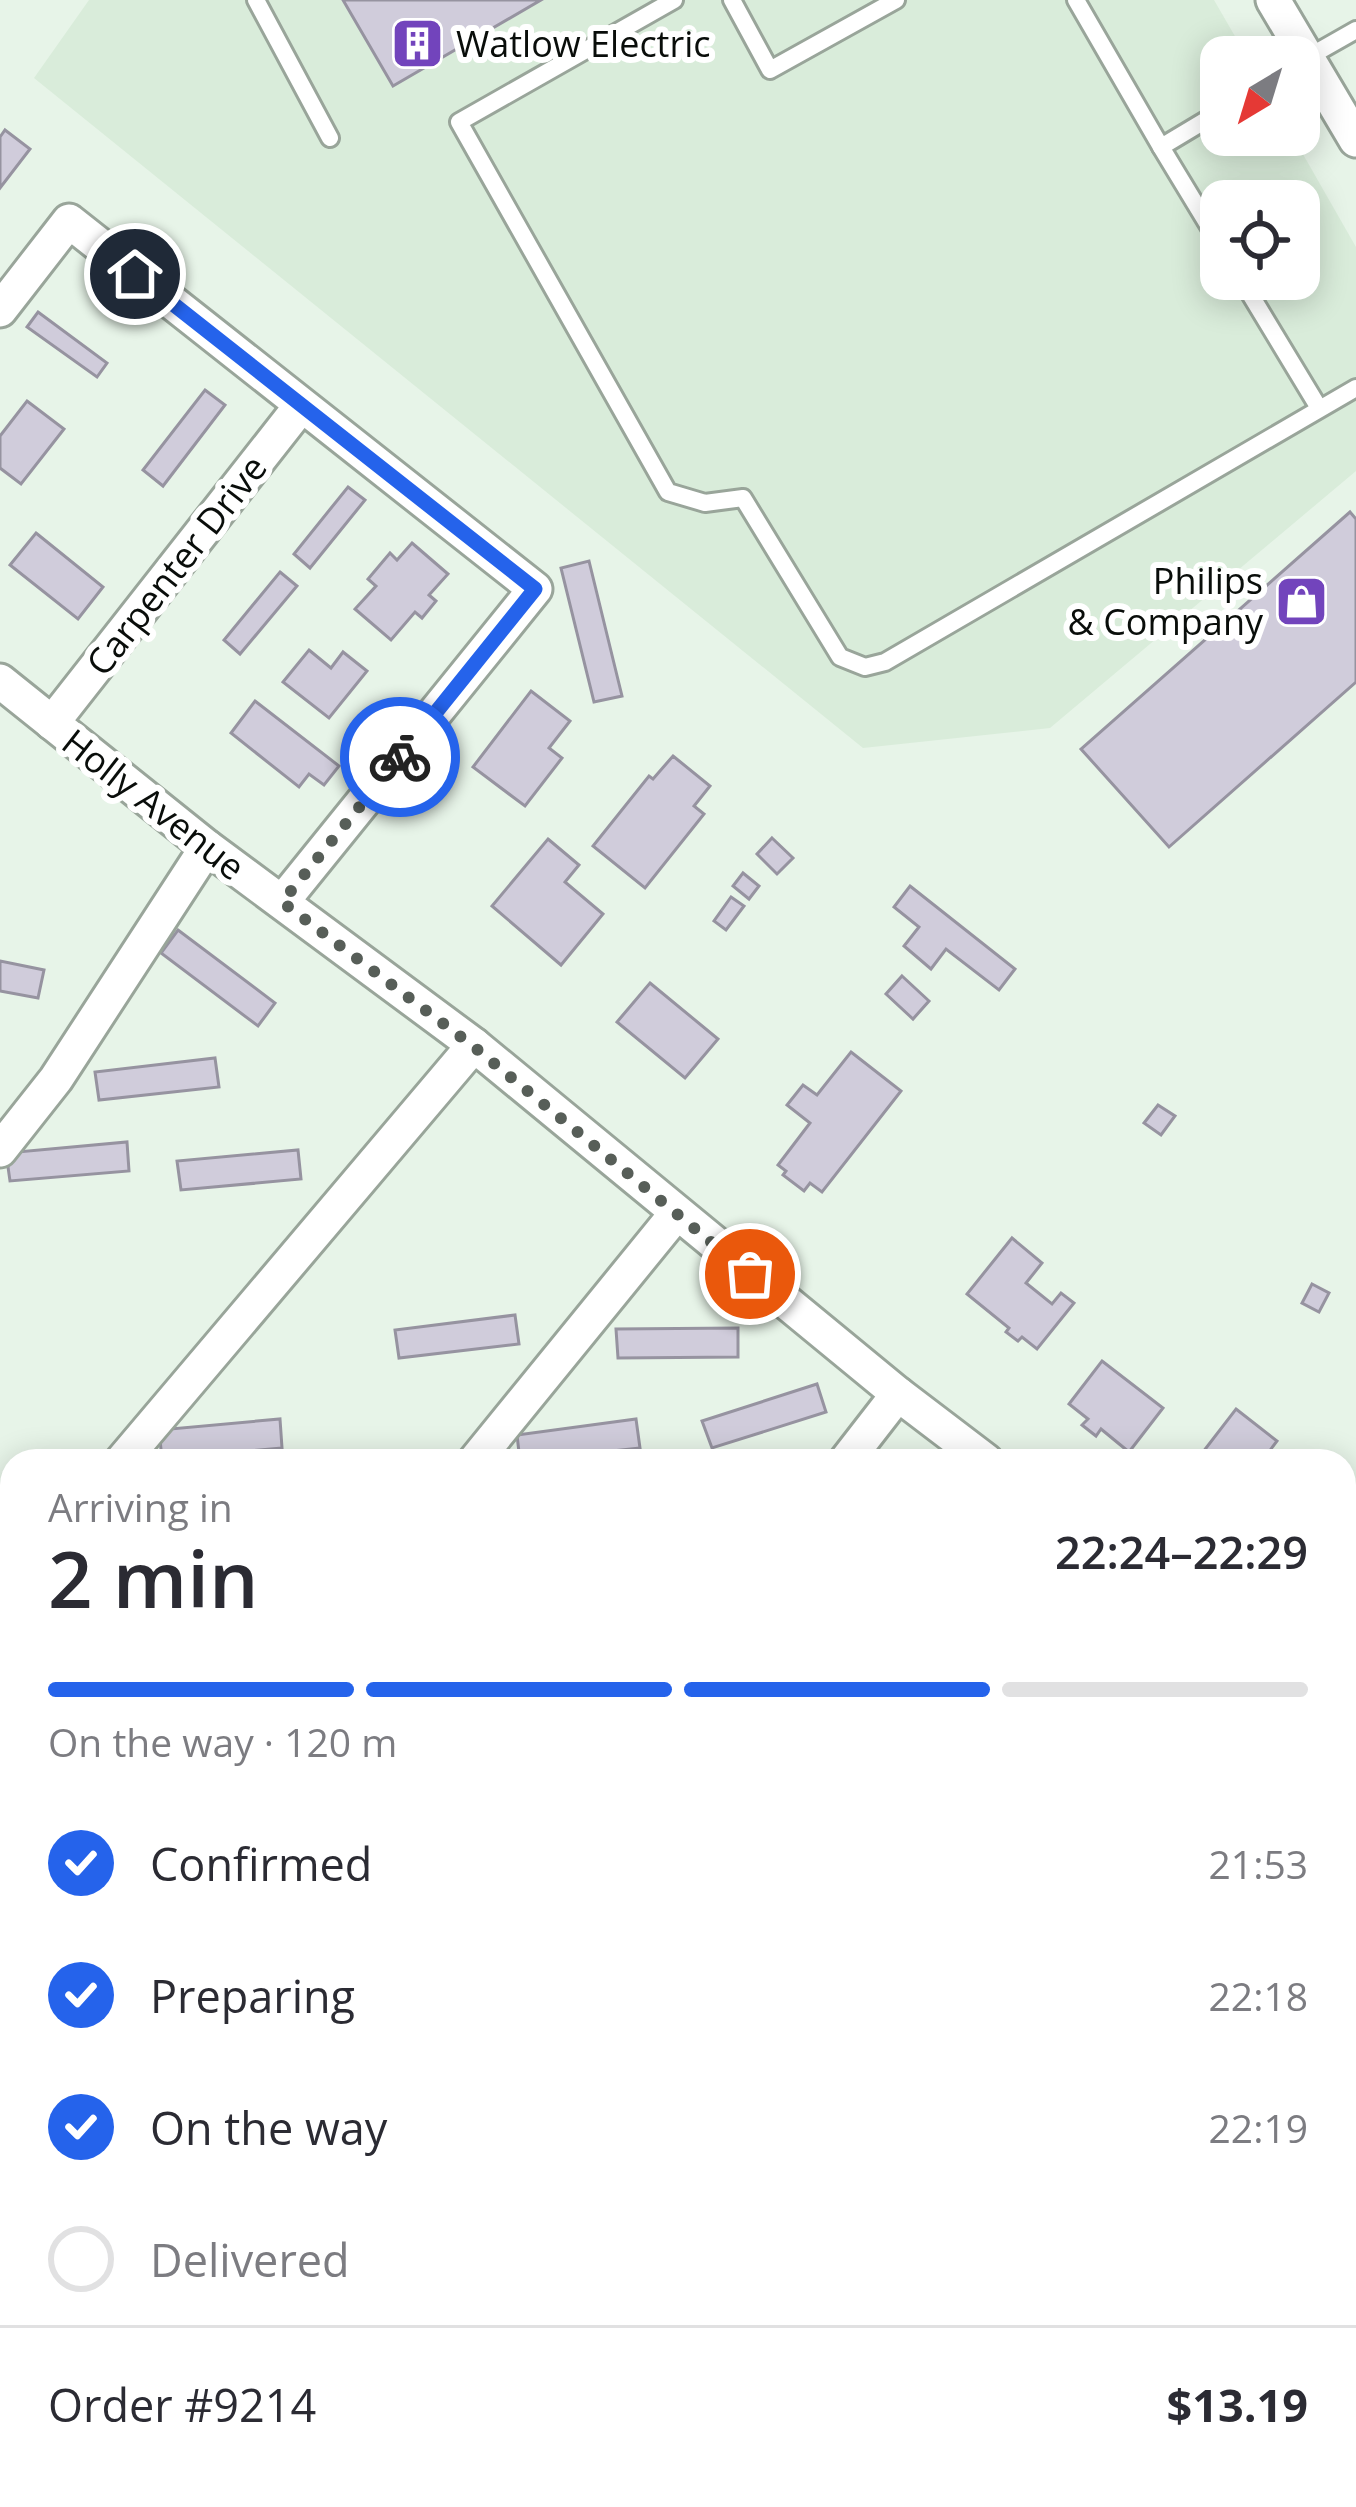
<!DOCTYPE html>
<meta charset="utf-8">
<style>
body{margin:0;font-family:"Open Sans",sans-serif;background:#f7f7f7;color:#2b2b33;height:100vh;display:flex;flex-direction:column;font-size:45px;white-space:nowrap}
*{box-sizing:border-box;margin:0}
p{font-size:39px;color:#7c7c81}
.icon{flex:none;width:66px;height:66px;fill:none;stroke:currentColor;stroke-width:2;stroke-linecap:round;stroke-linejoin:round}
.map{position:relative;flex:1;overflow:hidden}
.side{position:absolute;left:0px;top:1449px;width:1356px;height:1059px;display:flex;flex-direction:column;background:#fff;border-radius:36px 36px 0 0;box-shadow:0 6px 30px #0003}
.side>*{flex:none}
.needle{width:78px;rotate:218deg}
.controls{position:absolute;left:1200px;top:36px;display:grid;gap:24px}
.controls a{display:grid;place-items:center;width:120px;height:120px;border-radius:24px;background:#fff;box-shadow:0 6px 30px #0003;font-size:60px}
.pin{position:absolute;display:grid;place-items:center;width:102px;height:102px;color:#fff;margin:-51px;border:6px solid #fff;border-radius:50%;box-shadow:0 3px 12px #0007}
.courier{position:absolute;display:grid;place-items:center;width:120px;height:120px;margin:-60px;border:9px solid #2563eb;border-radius:50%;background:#fff;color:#222;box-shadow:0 3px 15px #0007}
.summary em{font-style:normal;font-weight:600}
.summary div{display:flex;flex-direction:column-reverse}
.summary{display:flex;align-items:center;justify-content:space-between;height:204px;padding:0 48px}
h1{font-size:78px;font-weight:600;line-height:90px}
.bar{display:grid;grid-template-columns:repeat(4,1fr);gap:18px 12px;align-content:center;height:144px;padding:0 48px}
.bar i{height:15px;border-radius:9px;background:#e1e1e2}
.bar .selected{background:#2563eb}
.bar p{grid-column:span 4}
.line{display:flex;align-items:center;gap:30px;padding:0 48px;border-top:3px solid #e1e1e2}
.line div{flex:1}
ol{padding:0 48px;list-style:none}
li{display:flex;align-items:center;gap:36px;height:132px}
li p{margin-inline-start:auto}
li .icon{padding:12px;border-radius:50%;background:#2563eb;color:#fff;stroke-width:4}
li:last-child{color:#7c7c81}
li i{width:66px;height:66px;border:6px solid #e1e1e2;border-radius:50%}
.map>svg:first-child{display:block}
.built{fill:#d9ecda;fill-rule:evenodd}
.building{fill:#d0ccdb;stroke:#9693a0;stroke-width:3}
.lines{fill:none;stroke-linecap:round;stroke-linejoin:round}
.service-casing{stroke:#99a59a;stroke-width:22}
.minor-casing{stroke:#99a59a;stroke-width:39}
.service{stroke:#fff;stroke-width:16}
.minor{stroke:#fff;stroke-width:33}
.done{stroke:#575e58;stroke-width:12;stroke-dasharray:0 21.6}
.route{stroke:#2563eb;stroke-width:15}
.labels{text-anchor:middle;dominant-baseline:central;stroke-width:12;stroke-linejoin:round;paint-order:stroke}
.poi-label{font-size:36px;fill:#090d0a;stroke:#fff;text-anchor:start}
.street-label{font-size:36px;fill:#090d0a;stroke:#fff}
</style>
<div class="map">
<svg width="1356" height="2507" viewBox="0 0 1356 2507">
<rect width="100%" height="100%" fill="#e7f4e8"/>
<!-- built -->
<path class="built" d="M 89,0 L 1214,0 L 1247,57 L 1221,57 L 1221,135 L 1292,135 L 1356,247 L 1356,471 L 1050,728 L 863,748 L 34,78 ZM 1221,201 L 1299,201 L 1299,279 L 1221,279 Z"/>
<!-- building -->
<g class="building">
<path d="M 343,0 L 541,0 L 393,86 Z"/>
<path d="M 5,130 L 30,149 L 0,188 L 0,137 Z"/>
<path d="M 38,312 L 107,363 L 97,377 L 27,327 Z"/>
<path d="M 205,390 L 225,405 L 163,486 L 143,470 Z"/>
<path d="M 27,401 L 64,429 L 21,484 L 0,468 L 0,436 Z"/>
<path d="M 348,487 L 365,500 L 310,568 L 294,554 Z"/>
<path d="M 1350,512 L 1356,519 L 1356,682 L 1169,847 L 1081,749 Z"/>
<path d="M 36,533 L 103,587 L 78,619 L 10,565 Z"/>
<path d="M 412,543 L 448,574 L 429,595 L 436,601 L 422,618 L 415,612 L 391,640 L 355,609 L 376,586 L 368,579 L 390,553 L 397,560 Z"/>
<path d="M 589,561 L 622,696 L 594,702 L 561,568 Z"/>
<path d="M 280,572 L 297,586 L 240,654 L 224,640 Z"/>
<path d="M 309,650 L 331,668 L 343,652 L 367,671 L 329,718 L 283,682 Z"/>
<path d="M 531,691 L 570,721 L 549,748 L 562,758 L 525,806 L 473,767 Z"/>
<path d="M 255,701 L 339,766 L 324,785 L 309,774 L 299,787 L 231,733 Z"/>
<path d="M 673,756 L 710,786 L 694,806 L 704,814 L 645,888 L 593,846 L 649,776 L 653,779 Z"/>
<path d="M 772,838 L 793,858 L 777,874 L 757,854 Z"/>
<path d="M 548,839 L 579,865 L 565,882 L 603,914 L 561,965 L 492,906 Z"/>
<path d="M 743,873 L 759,886 L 749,899 L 733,886 Z"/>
<path d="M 910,886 L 1015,969 L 999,990 L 946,949 L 931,969 L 904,946 L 919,927 L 894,907 Z"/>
<path d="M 731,897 L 744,906 L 726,930 L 714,921 Z"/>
<path d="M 178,930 L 275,1003 L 258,1026 L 161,953 Z"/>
<path d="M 0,961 L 44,970 L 38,998 L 0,991 Z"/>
<path d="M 902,976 L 929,1001 L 913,1019 L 886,994 Z"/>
<path d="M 650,983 L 718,1039 L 685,1078 L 617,1022 Z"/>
<path d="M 851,1052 L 901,1091 L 822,1192 L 810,1183 L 804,1191 L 783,1175 L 786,1171 L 778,1165 L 810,1123 L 787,1105 L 803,1085 L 817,1095 Z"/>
<path d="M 215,1058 L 219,1087 L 99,1100 L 95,1072 Z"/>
<path d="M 1158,1105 L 1175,1116 L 1161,1135 L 1144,1123 Z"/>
<path d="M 127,1142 L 129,1171 L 10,1181 L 6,1153 Z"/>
<path d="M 298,1150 L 301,1179 L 181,1190 L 177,1161 Z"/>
<path d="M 1012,1238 L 1042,1263 L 1026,1283 L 1052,1304 L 1061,1293 L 1074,1303 L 1037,1349 L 1022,1337 L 1018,1341 L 1006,1332 L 1009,1328 L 967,1294 Z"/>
<path d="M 1312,1284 L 1329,1293 L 1319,1312 L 1302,1303 Z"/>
<path d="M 515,1315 L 519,1344 L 399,1358 L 395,1330 Z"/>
<path d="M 738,1328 L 738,1357 L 618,1358 L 616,1329 Z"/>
<path d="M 1102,1361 L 1163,1408 L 1129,1452 L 1101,1429 L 1096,1436 L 1082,1425 L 1088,1419 L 1069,1404 Z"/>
<path d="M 817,1384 L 826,1412 L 712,1448 L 702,1421 Z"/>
<path d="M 1236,1409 L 1277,1441 L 1262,1461 L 1196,1461 Z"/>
<path d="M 280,1419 L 282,1448 L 162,1459 L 159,1430 Z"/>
<path d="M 636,1419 L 640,1448 L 520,1461 L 517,1435 Z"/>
<path d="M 1356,1849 L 1356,1948 L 1344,1939 L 1344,1864 Z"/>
<path d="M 1344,1959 L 1356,1969 L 1356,1979 L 1344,1994 Z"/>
<path d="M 11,2176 L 12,2221 L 0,2236 L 0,2190 Z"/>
<path d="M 12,2294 L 12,2331 L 0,2321 L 0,2309 Z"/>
<path d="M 1344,2381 L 1356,2390 L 1356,2497 L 1344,2487 Z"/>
<path d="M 12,2469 L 12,2496 L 28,2496 L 19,2507 L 5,2507 L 0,2503 L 0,2484 Z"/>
<path d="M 92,2496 L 129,2496 L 120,2507 L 83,2507 Z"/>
<path d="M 493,2496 L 579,2496 L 576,2501 L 584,2507 L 507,2507 Z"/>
<path d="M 843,2496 L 922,2496 L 913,2507 L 854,2507 Z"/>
<path d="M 948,2496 L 965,2496 L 979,2507 L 939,2507 Z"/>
</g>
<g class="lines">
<defs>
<g id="service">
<path d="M 256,0 L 330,138"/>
<path d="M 674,0 L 459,122 L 668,492 L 705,503 L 743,498 L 840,657 L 865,667 L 885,662 L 1356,388"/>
<path d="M 732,0 L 770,70 L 896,0"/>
<path d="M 1076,0 L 1161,147 L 1221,111"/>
<path d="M 1305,59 L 1356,30"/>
<path d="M 1161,147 L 1221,246"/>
<path d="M 1241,279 L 1319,408"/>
</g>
<g id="minor">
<path d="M 1273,0 L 1356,140"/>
<path d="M 0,310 L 69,221 L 535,589 L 282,902"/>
<path d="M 0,681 L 207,847 L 474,1045 L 898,1394 L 986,1461"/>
<path d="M 52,723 L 300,407"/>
<path d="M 0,1150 L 56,1079 L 207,847"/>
<path d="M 122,1461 L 474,1045"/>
<path d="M 475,1461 L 676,1214"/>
<path d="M 846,1461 L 898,1394"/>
<path d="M 0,1605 L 12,1591"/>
<path d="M 0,1675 L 12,1685"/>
<path d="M 1344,1731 L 1356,1741"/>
<path d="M 0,2034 L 12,2020"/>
<path d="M 0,2084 L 12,2093"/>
<path d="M 684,2507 L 693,2496"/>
</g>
</defs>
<!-- service casing -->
<use href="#service" class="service-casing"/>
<!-- minor casing -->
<use href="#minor" class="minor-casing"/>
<!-- service -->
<use href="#service" class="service"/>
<!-- minor -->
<use href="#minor" class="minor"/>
</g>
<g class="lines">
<!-- done -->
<path class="done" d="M 400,757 L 282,902 L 473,1046 L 750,1274"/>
<!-- route -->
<path class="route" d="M 135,274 L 535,589 L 400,757"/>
</g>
<!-- icons -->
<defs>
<symbol id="building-square" viewBox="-11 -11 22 22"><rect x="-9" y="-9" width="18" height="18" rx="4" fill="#7244bc" stroke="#fff"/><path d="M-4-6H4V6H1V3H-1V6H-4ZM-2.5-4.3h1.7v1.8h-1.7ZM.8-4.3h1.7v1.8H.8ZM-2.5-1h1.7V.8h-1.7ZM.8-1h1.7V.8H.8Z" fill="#fff"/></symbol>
<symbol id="shop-square" viewBox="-11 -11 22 22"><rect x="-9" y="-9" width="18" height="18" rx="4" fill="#7244bc" stroke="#fff"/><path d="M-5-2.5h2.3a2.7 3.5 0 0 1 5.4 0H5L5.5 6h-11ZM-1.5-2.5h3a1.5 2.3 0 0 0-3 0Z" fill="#fff"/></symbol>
</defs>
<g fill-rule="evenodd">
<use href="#building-square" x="388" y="14" width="59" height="59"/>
<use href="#shop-square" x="1272" y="572" width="59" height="59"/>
</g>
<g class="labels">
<!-- poi labels -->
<g class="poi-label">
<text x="456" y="43">Watlow Electric</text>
<text x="1263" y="580" text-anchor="end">Philips<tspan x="1263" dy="41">&amp; Company</tspan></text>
</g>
<!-- street labels -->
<g class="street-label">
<text transform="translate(176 565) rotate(-52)">Carpenter Drive</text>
<text transform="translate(154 804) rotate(38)">Holly Avenue</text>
</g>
</g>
</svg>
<div class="controls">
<a><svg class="needle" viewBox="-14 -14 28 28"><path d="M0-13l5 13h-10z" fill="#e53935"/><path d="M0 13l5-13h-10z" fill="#7c7c81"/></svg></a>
<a><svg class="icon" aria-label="locate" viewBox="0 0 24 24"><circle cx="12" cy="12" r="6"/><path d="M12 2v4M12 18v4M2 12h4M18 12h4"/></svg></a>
</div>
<div class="pin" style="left:750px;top:1274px;background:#ea580c"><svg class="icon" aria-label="bag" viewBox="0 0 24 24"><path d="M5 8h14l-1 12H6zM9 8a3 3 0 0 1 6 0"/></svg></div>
<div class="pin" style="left:135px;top:274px;background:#1f2937"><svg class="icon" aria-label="home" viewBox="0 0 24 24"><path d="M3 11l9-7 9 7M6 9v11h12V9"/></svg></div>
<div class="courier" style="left:400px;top:757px"><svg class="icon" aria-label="bike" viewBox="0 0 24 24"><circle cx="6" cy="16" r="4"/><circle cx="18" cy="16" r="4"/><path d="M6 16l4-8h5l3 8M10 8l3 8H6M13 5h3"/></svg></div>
<section class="side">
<div class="summary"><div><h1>2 min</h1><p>Arriving in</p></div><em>22:24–22:29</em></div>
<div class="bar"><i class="selected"></i><i class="selected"></i><i class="selected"></i><i></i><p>On the way · 120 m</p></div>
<ol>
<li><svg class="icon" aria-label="check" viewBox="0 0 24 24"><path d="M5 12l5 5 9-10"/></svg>Confirmed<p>21:53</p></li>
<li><svg class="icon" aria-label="check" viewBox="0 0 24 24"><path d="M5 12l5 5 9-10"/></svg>Preparing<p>22:18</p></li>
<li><svg class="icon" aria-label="check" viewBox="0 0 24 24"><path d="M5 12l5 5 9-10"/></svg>On the way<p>22:19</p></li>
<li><i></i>Delivered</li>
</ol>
<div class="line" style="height:156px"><div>Order #9214</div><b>$13.19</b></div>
</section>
</div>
